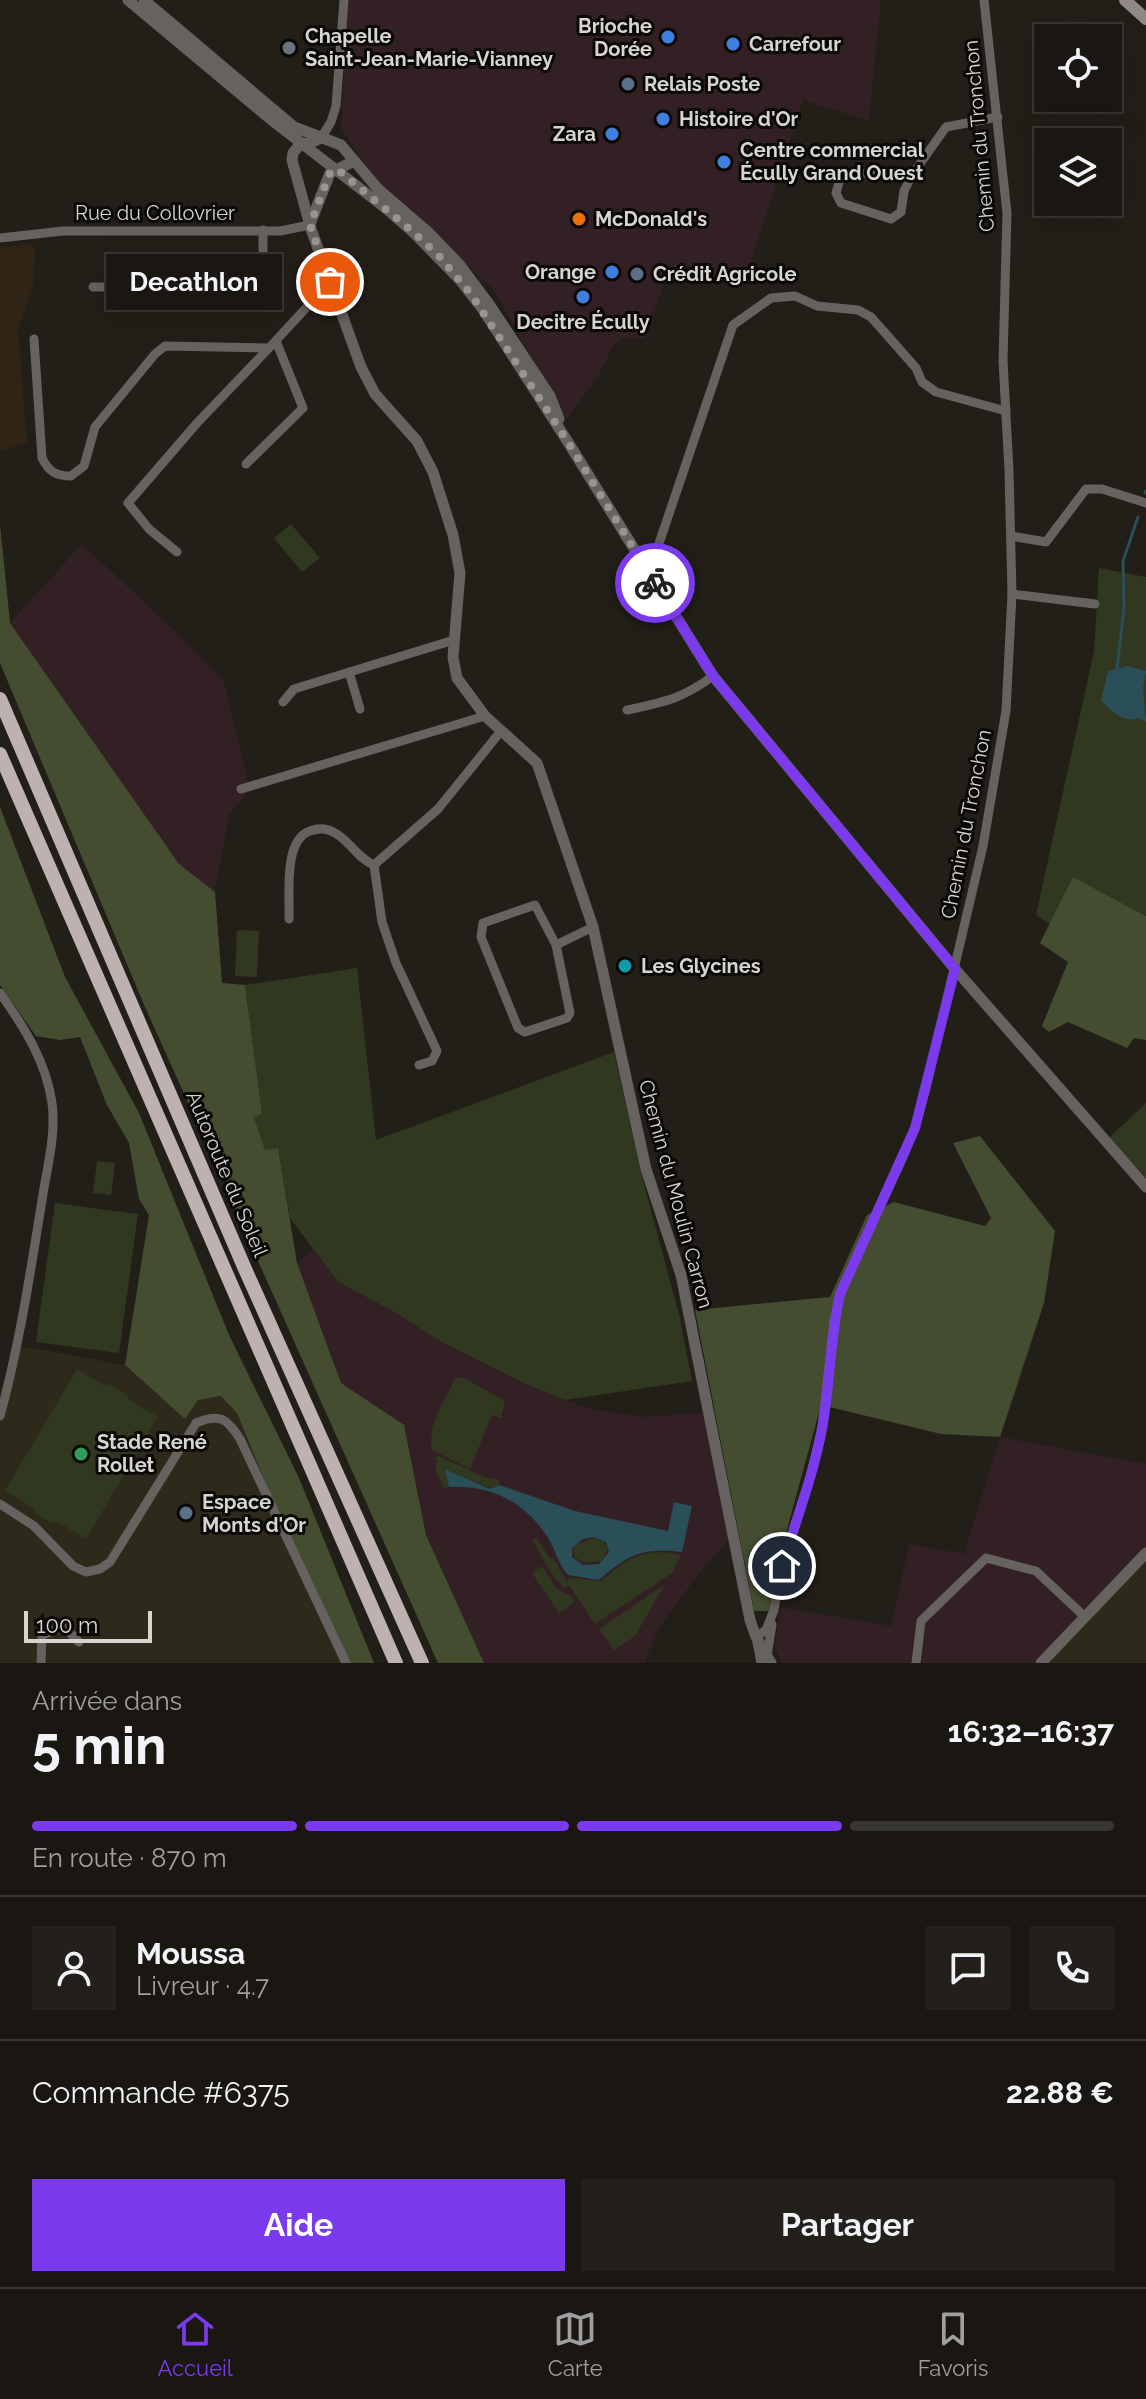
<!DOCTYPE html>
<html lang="fr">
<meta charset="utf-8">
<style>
body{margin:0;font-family:Raleway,sans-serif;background:#23201b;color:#f1f3f6;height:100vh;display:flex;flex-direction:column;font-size:30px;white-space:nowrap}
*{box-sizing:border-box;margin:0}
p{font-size:26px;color:#9f9f9f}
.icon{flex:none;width:44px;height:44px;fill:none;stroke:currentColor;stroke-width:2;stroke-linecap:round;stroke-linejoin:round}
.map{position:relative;height:1663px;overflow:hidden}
.sheet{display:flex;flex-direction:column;background:#1a1712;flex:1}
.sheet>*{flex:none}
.fabs{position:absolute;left:1034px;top:24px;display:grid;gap:16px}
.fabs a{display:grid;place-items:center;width:88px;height:88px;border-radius:0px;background:#1a1712;box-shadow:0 8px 32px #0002,0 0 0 2px #383632;font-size:40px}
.scale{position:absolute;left:24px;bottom:20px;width:128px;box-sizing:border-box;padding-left:8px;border:4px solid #d7d5d0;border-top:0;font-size:22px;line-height:28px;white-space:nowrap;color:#d7d5d0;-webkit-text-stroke:6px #0a0906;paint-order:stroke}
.pin{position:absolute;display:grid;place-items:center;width:68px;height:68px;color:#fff;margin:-34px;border:4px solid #fff;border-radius:50%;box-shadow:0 2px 8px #0007}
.courier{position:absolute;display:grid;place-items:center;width:80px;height:80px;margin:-40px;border:6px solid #7c3aed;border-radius:50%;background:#fff;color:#222;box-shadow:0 2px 10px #0007}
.bubble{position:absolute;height:56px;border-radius:0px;background:#1a1712;box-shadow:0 8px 32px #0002,0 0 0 2px #383632;font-size:26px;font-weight:700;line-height:56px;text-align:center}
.overview em{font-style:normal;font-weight:700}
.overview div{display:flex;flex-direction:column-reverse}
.overview{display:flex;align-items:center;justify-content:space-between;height:136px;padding:0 32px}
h1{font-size:52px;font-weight:700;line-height:60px}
.bar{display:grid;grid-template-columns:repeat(4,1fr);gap:12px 8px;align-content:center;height:96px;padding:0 32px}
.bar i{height:10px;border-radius:6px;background:#383632}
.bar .on{background:#7c3aed}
.bar p{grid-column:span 4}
.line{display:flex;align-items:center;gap:20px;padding:0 32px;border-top:2px solid #383632}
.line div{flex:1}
.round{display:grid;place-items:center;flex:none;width:84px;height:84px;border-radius:0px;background:#23201b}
.cta{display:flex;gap:16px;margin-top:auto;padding:16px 32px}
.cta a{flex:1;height:92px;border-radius:0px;background:#7c3aed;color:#fff;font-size:32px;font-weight:700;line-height:92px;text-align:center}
.cta a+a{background:#23201b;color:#f1f3f6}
.tabs{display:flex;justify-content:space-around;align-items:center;height:112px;border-top:2px solid #383632;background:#1a1712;font-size:22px;color:#9f9f9f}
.tabs a{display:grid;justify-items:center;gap:4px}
.tabs .on{color:#7c3aed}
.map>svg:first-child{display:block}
.commercial{fill:#332025}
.built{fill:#2d291b}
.education{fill:#302416}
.green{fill:#313820}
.forest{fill:#454d31}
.water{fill:#2a4f58;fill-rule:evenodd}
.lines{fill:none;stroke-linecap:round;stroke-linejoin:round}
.stream{stroke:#2a4f58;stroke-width:3}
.minor{stroke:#666260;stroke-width:9}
.tertiary{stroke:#666260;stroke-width:11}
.secondary{stroke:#8f8885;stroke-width:12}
.trunk{stroke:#bdb2af;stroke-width:14}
.done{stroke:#989590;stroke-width:8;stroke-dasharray:0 14.4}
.route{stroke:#7c3aed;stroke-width:10}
.shop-dot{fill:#3f7fe0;stroke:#0a0906;stroke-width:3}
.worship-dot{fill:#6b7280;stroke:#0a0906;stroke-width:3}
.service-dot{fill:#5c6f8a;stroke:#0a0906;stroke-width:3}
.food-dot{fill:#e8710a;stroke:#0a0906;stroke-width:3}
.culture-dot{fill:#0f9aa8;stroke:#0a0906;stroke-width:3}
.leisure-dot{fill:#2e9e5b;stroke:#0a0906;stroke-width:3}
.labels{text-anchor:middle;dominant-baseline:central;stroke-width:6;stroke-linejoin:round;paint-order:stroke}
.poi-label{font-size:20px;font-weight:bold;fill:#d7d5d0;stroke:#0a0906;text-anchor:start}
.street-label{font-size:20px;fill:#d7d5d0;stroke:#0a0906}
</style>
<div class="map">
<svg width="1146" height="1663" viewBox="0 0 1146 1663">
<rect width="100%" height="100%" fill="#221f18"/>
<!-- commercial -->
<g class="commercial">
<path d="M 347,0 L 881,0 L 869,121 L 803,100 L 743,287 L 683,266 L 665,281 L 645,338 L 622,338 L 612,347 L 599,375 L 566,420 L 494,290 L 375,181 L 341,128 Z"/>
<path d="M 82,544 L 175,631 L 224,681 L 248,781 L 246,795 L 229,815 L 215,892 L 179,864 L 10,623 Z"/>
<path d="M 313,1249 L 338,1282 L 398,1314 L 438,1340 L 526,1384 L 587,1408 L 640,1417 L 704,1413 L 729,1539 L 697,1576 L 659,1628 L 644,1663 L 484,1663 L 426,1535 L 404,1426 L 341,1383 L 297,1263 Z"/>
<path d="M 1000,1437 L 1146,1464 L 1146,1560 L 1043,1663 L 782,1663 L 775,1648 L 780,1607 L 891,1626 L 909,1544 L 964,1554 Z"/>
</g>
<!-- built -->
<g class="built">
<path d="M 15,1345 L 125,1365 L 185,1419 L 198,1400 L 221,1396 L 237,1413 L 279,1516 L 348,1663 L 0,1663 L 0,1411 Z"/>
<path d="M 1146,1560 L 1146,1663 L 1041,1663 Z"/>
</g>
<!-- education -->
<path class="education" d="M 28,244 L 35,249 L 33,288 L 18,329 L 27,442 L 0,452 L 0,248 Z"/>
<!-- green -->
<g class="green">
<path d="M 291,524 L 320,558 L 302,572 L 274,538 Z"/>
<path d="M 1099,568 L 1146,577 L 1146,916 L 1073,877 L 1051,925 L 1036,915 L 1094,651 Z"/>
<path d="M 237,930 L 259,931 L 257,977 L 235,976 Z"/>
<path d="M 357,968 L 376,1140 L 614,1052 L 642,1177 L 679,1314 L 692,1381 L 565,1400 L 526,1384 L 438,1340 L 398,1314 L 338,1282 L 290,1218 L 278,1148 L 265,1151 L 254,1116 L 262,1114 L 245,985 Z"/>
<path d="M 1146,1103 L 1146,1178 L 1109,1138 Z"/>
<path d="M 97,1161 L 115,1163 L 111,1195 L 93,1193 Z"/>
<path d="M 55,1203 L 138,1214 L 119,1353 L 36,1342 Z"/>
<path d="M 77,1369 L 107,1387 L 109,1384 L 129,1395 L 128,1399 L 158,1417 L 86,1539 L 56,1521 L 54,1524 L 33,1512 L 35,1509 L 5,1491 Z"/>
<path d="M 455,1378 L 464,1378 L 505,1401 L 501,1418 L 492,1415 L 470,1469 L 432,1450 C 427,1422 446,1401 455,1378 Z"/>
<path d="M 439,1456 L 484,1477 L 500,1480 L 499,1485 L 490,1488 L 445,1469 L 449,1487 L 443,1488 L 435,1467 L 438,1460 L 432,1459 Z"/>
<path d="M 536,1538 L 551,1559 L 553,1558 L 567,1581 L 570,1578 L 601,1581 C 630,1557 642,1547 681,1555 L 672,1573 L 595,1624 L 569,1585 L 564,1588 L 554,1577 L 532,1540 Z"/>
<path d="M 594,1538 C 602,1538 606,1542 608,1550 L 601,1561 L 586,1563 L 575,1558 L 573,1551 L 575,1545 Z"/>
<path d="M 542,1566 L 557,1589 L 572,1597 L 574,1602 L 559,1613 L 532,1573 Z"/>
<path d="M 664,1585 L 635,1636 L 614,1650 L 599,1629 Z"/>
</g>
<!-- forest -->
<g class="forest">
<path d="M 0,524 L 10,623 L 179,864 L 215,892 L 222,983 L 245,985 L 262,1114 L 254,1117 L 265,1150 L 278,1148 L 297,1263 L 341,1383 L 404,1425 L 426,1535 L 484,1663 L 438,1663 L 229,1196 L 221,1156 L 212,1140 L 204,1138 L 145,1007 L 0,663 Z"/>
<path d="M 0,807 L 65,977 L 139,1113 L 229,1335 L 299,1478 L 374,1663 L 348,1663 L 279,1516 L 237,1413 L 221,1396 L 198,1400 L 185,1419 L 125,1365 L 149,1215 L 139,1199 L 129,1143 L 107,1105 L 80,1037 L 60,1040 L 36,1036 L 0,985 Z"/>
<path d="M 1073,877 L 1146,916 L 1146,1040 L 1134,1038 L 1127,1048 L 1068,1022 L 1049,1032 L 1042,1026 L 1068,962 L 1040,943 Z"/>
<path d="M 980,1136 L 1055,1231 L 1044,1303 L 1000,1437 L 941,1434 L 821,1405 L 780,1555 L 769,1611 L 754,1611 L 695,1310 L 830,1297 L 867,1215 L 894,1202 L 985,1226 L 991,1218 L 953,1143 Z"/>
</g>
<!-- water -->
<g class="water">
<path d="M 1128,666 L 1146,671 L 1143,688 L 1146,722 L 1138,718 C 1124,724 1112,711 1101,701 L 1108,671 Z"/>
<path d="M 445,1469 L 490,1489 L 499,1485 L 575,1511 L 668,1531 L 674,1502 L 692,1506 L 682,1552 C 642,1548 629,1554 599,1580 L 568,1575 C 558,1564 555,1548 547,1536 C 523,1501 491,1485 449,1487 ZM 594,1537 L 606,1542 L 609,1552 L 599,1564 L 583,1565 L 572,1557 L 572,1548 L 583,1539 Z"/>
</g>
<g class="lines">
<!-- stream -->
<g class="stream">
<path d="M 1145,493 L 1146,491"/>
<path d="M 1117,669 L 1124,607 L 1123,561 L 1138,517"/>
</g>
<!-- minor -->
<g class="minor">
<path d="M 321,138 L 331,122 L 336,106 L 344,0"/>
<path d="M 912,175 L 904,191 L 901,212 L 891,219 L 841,203 L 836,193 L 840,179 L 848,173 L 912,175 L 946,127 L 998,117"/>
<path d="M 0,238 L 63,231 L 280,231 L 310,225"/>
<path d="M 93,287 C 132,286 236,292 263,266 L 263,230"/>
<path d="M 34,339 L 42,458 C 49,472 56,476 71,476 L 84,466 L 95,427 L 155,354 L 165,346 L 269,348 L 330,282"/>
<path d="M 246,464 L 303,408 L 276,341"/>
<path d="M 1011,536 L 1046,542 L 1086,489 L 1102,489 L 1146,503"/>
<path d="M 177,552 L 149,529 L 128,503 L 198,422 L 269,348"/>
<path d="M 649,573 L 733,325 L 771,298 L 795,296 L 817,306 L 858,310 L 871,317 L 916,368 L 922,382 L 936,392 L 1006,411"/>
<path d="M 1012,594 L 1095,604"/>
<path d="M 349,672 L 360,709"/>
<path d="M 283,702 L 294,689 L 454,640"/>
<path d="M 627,710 C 664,702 682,699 713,676"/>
<path d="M 241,789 L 485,716"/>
<path d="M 289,919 C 290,895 283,840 310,831 C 318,828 327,828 335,833 C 350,841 357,858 374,865"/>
<path d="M 556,945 L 570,1013 L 567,1018 L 525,1032 L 518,1028 L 481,937 L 483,923 L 535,905 L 556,945 L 593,927"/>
<path d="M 0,993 C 24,1027 46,1061 52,1103 C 56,1133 48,1164 43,1194 C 31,1268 20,1343 0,1416"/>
<path d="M 419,1065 L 432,1061 L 437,1051 L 396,963 L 382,922 L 374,865 L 438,809 L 501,731"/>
<path d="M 0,1504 L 34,1526 L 73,1566 L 86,1572 L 100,1569 L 110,1562 L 196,1423 C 219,1413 227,1418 240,1439 L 346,1663"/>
<path d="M 767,1656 L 772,1624"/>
<path d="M 41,1663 L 42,1635 L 64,1627 L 79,1642"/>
<path d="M 761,1663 L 756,1637 L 766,1630 L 774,1610 L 782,1566 L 811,1474 L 822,1428 L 834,1321 L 840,1294 L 903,1157 L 915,1128 L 926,1088 L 983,846 L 1006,711 L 1012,594 L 1009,470 L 1003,361 L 1007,213 L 984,0"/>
<path d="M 916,1663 L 921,1621 L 986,1558 L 1036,1571 L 1085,1617"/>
</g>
<!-- tertiary -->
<g class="tertiary">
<path d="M 128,0 L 274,122 L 388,210 L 412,231 L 460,280 L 482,308 L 566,439 L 713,676 L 955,969 L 1146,1187"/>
<path d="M 144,0 L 294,127 L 341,145 L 378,189 L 429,233 L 459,264 L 489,304 L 550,396 L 559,419"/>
<path d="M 321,138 L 308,144 L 301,143 L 293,153 L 292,160 L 311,229 L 361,367 L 375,394 L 417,441 L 433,472 L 453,535 L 460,573 L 453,657 L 457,678 L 485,716 L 537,763 L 593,927 L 646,1169 L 681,1275 L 750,1620 L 756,1637 L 771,1663"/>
<path d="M 310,224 L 330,173 L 354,161"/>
<path d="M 1041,1663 L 1146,1553"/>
</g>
<!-- secondary -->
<path class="secondary" d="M 1125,0 L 1146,19"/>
<!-- trunk -->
<g class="trunk">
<path d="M 0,699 L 245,1269 L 422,1663"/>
<path d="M 0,754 L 396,1663"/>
</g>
</g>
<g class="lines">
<!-- done -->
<path class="done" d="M 330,282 L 310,225 L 330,173 L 337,169 L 412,231 L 440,257 L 471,294 L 566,439 L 655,583"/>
<!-- route -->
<path class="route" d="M 655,583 L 713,676 L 955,969 L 915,1128 L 840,1294 C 830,1339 830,1385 822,1429 C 813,1476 796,1521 782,1566"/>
</g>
<!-- markers -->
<g class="shop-dot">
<circle cx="668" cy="37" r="8"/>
<circle cx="733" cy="44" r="8"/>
<circle cx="663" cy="119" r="8"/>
<circle cx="612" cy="134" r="8"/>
<circle cx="724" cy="162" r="8"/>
<circle cx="612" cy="272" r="8"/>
<circle cx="583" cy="297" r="8"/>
</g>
<circle class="worship-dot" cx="289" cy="48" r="8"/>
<g class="service-dot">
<circle cx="628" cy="84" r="8"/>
<circle cx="637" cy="274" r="8"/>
<circle cx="186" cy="1513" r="8"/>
</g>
<circle class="food-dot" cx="579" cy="219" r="8"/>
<circle class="culture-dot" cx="625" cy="966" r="8"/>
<circle class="leisure-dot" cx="81" cy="1454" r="8"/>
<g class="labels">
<!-- poi labels -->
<g class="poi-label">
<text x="652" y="26" text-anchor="end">Brioche<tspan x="652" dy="23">Dorée</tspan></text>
<text x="305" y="36">Chapelle<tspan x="305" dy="23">Saint-Jean-Marie-Vianney</tspan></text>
<text x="749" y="44">Carrefour</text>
<text x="644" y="84">Relais Poste</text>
<text x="679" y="119">Histoire d'Or</text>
<text x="596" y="134" text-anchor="end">Zara</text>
<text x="740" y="150">Centre commercial<tspan x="740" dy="23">Écully Grand Ouest</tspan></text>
<text x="595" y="219">McDonald's</text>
<text x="596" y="272" text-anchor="end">Orange</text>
<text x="653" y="274">Crédit Agricole</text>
<text x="583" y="322" text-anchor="middle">Decitre Écully</text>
<text x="641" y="966">Les Glycines</text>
<text x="97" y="1442">Stade René<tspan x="97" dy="23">Rollet</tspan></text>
<text x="202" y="1502">Espace<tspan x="202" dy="23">Monts d'Or</tspan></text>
</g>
<!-- street labels -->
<g class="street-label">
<text transform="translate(979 136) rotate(-95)">Chemin du Tronchon</text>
<text x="155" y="213">Rue du Collovrier</text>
<text transform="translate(966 824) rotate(-79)">Chemin du Tronchon</text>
<text transform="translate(227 1174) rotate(67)">Autoroute du Soleil</text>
<text transform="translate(676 1194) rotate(75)">Chemin du Moulin Carron</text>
</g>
</g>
</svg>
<div class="fabs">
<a><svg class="icon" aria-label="locate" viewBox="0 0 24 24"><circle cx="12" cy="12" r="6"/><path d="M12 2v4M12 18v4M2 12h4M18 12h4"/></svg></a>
<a><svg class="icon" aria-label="layers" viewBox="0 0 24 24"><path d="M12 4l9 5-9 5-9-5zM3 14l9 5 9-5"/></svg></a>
</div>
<div class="scale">100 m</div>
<div class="pin" style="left:330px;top:282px;background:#ea580c"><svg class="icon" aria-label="bag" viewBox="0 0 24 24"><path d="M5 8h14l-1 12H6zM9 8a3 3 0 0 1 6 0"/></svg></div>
<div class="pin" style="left:782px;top:1566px;background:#1f2937"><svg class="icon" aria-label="home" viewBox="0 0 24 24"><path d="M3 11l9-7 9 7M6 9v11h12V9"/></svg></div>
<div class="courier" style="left:655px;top:583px"><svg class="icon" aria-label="bike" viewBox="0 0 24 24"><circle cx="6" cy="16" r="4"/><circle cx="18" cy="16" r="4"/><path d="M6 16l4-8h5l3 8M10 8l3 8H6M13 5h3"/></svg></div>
<div class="bubble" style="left:106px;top:254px;width:176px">Decathlon</div>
</div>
<section class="sheet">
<div class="overview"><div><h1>5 min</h1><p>Arrivée dans</p></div><em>16:32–16:37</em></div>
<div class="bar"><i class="on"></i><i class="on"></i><i class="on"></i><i></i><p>En route · 870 m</p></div>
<div class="line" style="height:144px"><a class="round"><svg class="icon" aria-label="person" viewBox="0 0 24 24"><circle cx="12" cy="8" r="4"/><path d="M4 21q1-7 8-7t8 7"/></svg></a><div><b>Moussa</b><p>Livreur · 4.7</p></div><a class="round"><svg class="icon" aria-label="chat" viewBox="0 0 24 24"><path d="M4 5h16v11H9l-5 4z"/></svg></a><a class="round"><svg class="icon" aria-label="phone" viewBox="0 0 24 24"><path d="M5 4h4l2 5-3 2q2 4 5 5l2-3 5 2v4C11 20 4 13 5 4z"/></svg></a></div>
<div class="line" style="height:104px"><div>Commande #6375</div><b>22.88 €</b></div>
<div class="cta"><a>Aide</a><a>Partager</a></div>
</section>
<nav class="tabs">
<a class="on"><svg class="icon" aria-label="home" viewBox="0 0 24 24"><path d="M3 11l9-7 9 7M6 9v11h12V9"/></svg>Accueil</a>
<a><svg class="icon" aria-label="map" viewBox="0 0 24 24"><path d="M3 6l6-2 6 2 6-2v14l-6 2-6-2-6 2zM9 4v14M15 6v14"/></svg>Carte</a>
<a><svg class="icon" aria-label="saved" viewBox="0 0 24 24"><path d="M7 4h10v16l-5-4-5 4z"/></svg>Favoris</a>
</nav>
